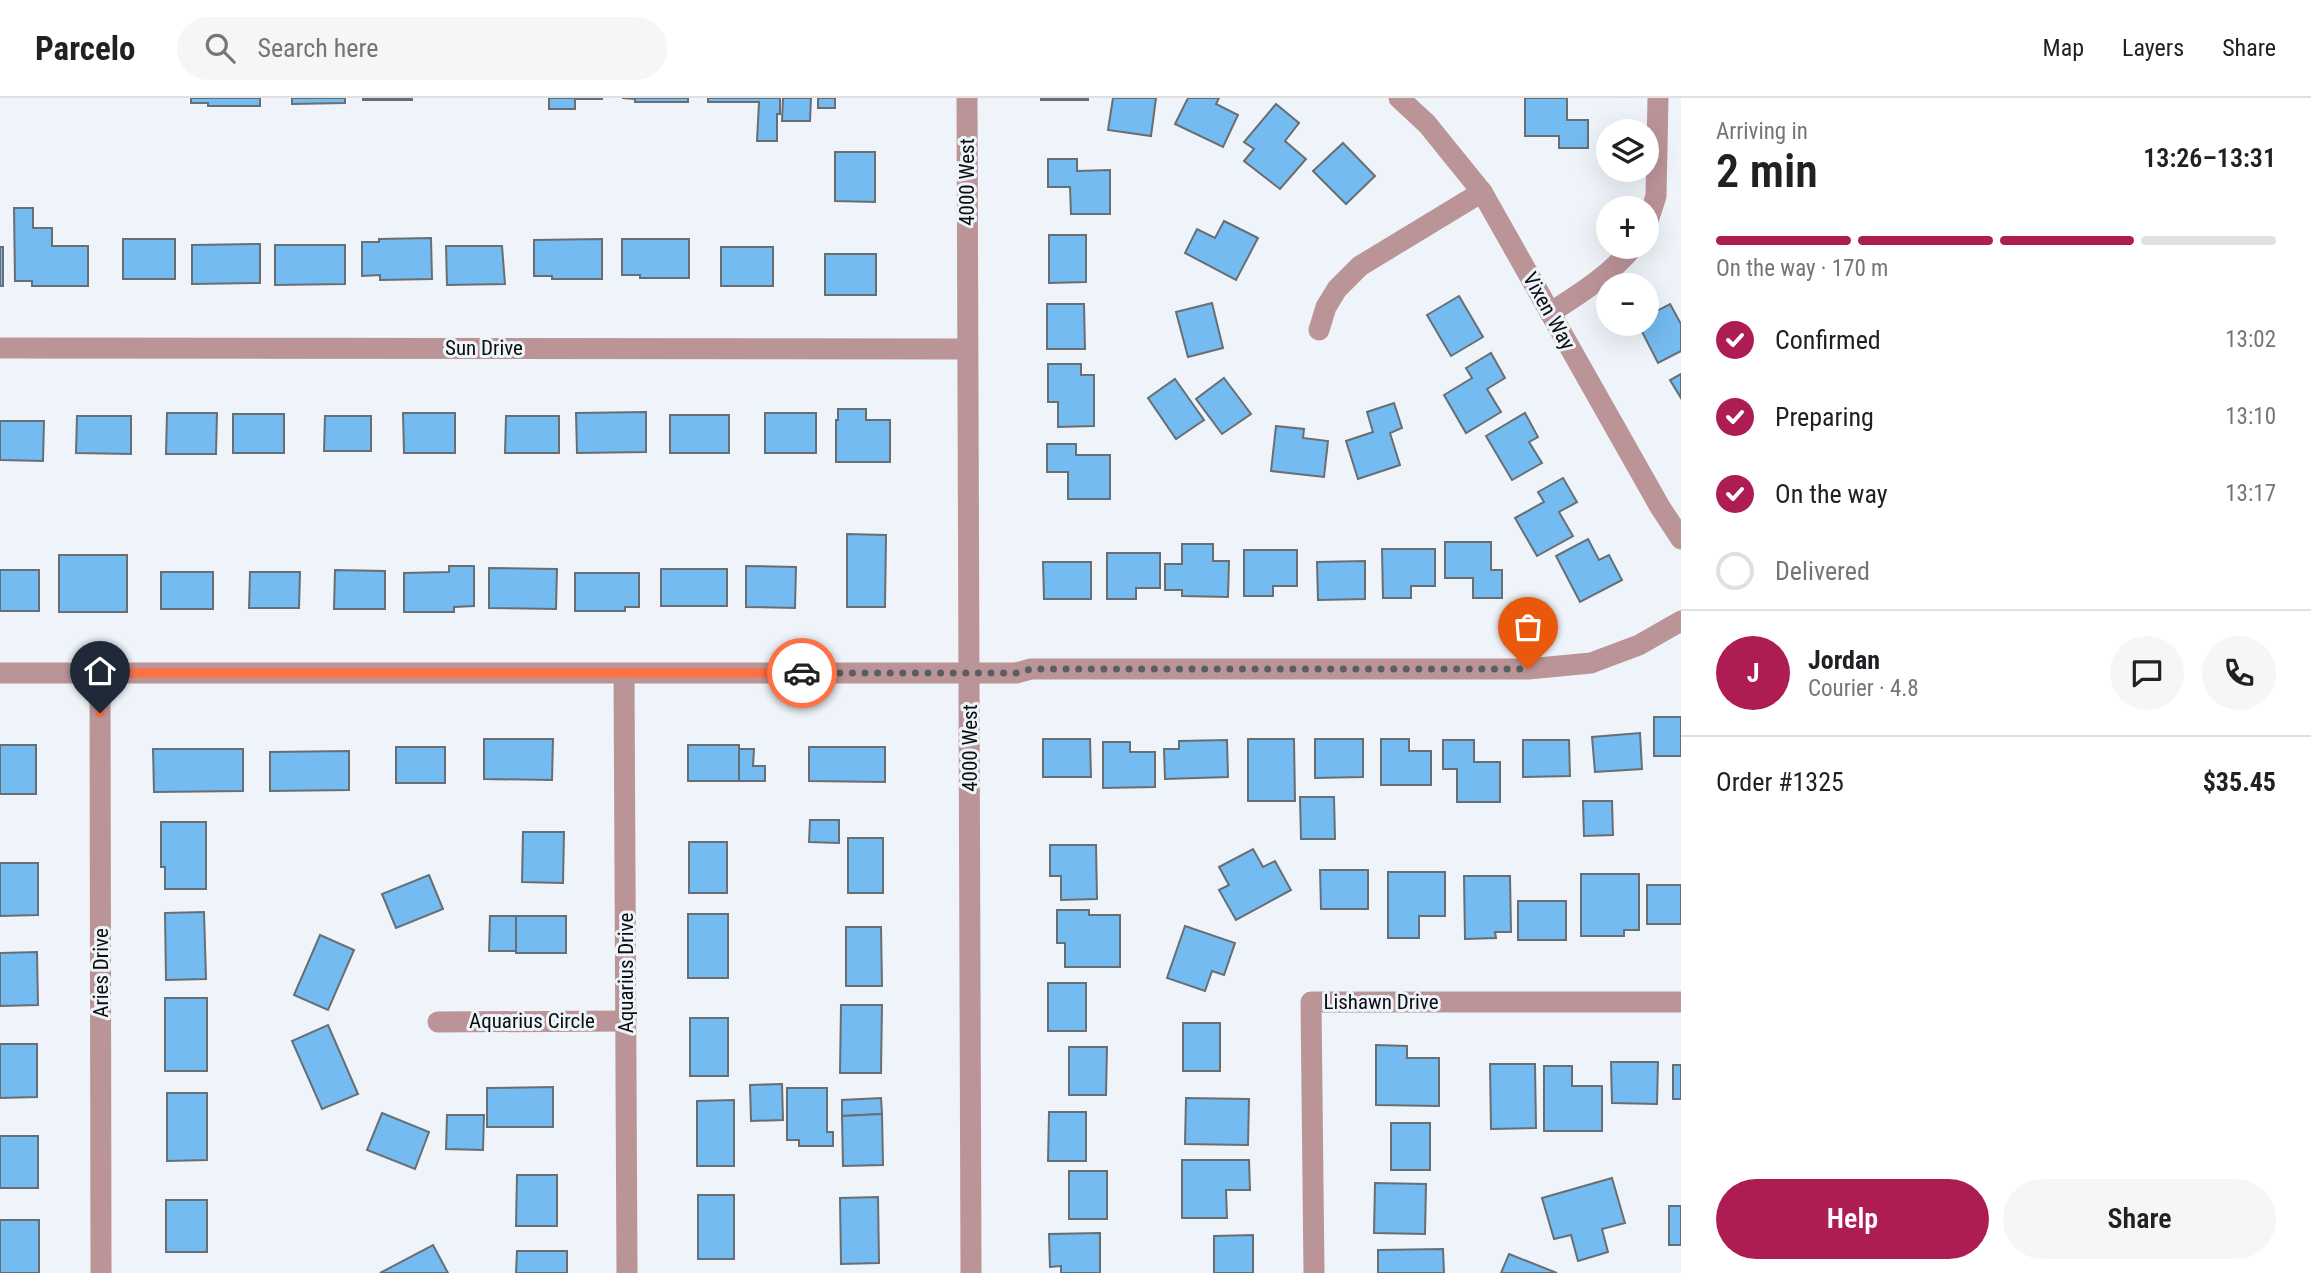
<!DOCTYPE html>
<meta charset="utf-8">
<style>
body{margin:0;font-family:"Roboto Condensed",sans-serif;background:#f6f6f6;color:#202124;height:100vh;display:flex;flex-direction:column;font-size:26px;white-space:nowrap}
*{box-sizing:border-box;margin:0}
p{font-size:23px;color:#757577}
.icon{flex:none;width:38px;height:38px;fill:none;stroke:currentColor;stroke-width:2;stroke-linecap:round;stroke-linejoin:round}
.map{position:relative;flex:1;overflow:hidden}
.panel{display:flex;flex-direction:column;background:#fff;width:630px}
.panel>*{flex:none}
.controls{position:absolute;left:1596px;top:21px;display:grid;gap:14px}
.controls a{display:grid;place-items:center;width:63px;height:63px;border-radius:50%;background:#fff;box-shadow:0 7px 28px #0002;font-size:35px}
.pin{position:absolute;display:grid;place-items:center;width:60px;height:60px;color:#fff;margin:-72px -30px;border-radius:50% 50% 50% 0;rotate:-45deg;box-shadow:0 0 7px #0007}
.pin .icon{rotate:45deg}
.courier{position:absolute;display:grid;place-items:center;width:70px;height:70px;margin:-35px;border:5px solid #ff7043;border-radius:50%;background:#fff;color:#222;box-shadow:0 2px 9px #0007}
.headline em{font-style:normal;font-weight:600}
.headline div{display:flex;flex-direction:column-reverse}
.headline{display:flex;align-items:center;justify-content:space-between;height:119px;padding:0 35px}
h1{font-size:46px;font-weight:600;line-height:52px}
.bar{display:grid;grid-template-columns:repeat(4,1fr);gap:10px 7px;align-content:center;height:84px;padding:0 35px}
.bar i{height:9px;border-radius:5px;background:#e0e0e0}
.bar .current{background:#ad1d53}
.bar p{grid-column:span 4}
.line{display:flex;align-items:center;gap:18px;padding:0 35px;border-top:2px solid #e0e0e0}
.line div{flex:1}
.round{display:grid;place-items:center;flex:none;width:74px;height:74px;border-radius:37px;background:#f6f6f6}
ol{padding:0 35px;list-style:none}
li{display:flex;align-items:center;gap:21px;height:77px}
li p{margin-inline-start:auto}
li .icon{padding:7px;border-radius:50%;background:#ad1d53;color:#fff;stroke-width:4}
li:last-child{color:#757577}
li i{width:38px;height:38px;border:4px solid #e0e0e0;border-radius:50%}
.action{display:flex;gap:14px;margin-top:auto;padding:14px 35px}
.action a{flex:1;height:80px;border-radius:42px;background:#ad1d53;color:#fff;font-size:28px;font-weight:600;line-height:80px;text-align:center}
.action a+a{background:#f6f6f6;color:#202124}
header{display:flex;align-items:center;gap:42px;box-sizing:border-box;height:98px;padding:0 35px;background:#fff;border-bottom:2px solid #e0e0e0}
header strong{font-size:33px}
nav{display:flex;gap:38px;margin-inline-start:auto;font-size:24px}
.search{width:490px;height:63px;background:#f6f6f6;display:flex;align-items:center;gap:18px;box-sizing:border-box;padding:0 24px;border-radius:38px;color:#757577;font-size:26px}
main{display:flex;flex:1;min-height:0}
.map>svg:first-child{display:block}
.building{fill:#74bbf1;stroke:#686e72;stroke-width:2}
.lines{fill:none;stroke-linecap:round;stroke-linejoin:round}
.minor{stroke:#bb9498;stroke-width:21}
.done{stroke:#5a5e60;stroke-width:7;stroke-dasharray:0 12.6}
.route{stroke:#ff7043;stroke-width:9}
.labels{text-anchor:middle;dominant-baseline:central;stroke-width:6;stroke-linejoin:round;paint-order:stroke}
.street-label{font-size:21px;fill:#0b0d0e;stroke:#eef4f9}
</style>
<header>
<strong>Parcelo</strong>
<div class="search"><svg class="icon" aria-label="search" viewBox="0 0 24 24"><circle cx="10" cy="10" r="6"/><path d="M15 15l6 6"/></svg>Search here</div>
<nav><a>Map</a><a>Layers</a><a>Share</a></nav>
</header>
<main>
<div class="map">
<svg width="1681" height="1175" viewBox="0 0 1681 1175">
<rect width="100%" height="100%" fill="#eef4f9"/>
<!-- building -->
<g class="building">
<path d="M 191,0 L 260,0 L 260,8 L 208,8 L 208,5 L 191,5 Z"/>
<path d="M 292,0 L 345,0 L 345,5 L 292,6 Z"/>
<rect x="363" y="0" width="49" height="2"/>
<path d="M 549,0 L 602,0 L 602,1 L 575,1 L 575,11 L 549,11 Z"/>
<path d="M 622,0 L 688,0 L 688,4 L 635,4 L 635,1 Z"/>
<path d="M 708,0 L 780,0 L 780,16 L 777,16 L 777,43 L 757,43 L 759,4 L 708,4 Z"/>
<path d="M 783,0 L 811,0 L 810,23 L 782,23 Z"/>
<rect x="818" y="0" width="17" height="10"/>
<rect x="1041" y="0" width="47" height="2"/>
<path d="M 1113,0 L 1156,0 L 1151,38 L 1108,32 Z"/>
<path d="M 1188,0 L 1219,0 L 1216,6 L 1238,17 L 1223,49 L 1175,26 Z"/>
<path d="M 1525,0 L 1567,0 L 1567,22 L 1588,22 L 1588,50 L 1559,50 L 1559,38 L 1525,38 Z"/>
<path d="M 1276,6 L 1299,25 L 1285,43 L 1306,61 L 1280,91 L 1244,63 L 1254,51 L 1244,44 Z"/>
<path d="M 1343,45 L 1375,78 L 1346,106 L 1313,73 Z"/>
<path d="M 835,54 L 875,54 L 875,104 L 835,103 Z"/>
<path d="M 1048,61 L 1077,61 L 1077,73 L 1110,72 L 1110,116 L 1071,116 L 1070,89 L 1048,89 Z"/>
<path d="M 14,110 L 33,110 L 33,130 L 52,130 L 52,148 L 88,148 L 88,188 L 32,188 L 32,183 L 15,183 Z"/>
<path d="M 1224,123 L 1258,140 L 1236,182 L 1185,155 L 1197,131 L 1215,140 Z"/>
<path d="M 1049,137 L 1086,137 L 1086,184 L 1049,185 Z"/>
<path d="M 431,140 L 432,181 L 380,182 L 380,177 L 362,178 L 362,144 L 379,144 L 379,141 Z"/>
<rect x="123" y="141" width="52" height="40"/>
<path d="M 602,141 L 602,181 L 552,181 L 552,178 L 534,178 L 534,142 Z"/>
<path d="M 622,141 L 689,141 L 689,180 L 640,180 L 640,177 L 622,177 Z"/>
<path d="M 260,146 L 260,185 L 192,186 L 192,147 Z"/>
<path d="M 275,147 L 345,147 L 345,186 L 275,187 Z"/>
<path d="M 446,148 L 502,148 L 505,186 L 447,187 Z"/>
<rect x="0" y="149" width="3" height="39"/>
<rect x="721" y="149" width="52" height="39"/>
<rect x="825" y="156" width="51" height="41"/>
<path d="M 1459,198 L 1483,239 L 1451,258 L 1427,217 Z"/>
<path d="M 1212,205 L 1223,250 L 1188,259 L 1176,214 Z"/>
<path d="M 1047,206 L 1084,206 L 1085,251 L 1047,251 Z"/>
<path d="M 1670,206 L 1681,226 L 1681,253 L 1658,265 L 1638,226 L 1647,226 L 1647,218 Z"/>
<path d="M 1491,255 L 1505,280 L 1487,291 L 1501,314 L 1466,335 L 1444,297 L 1472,280 L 1466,270 Z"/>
<path d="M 1048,266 L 1081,266 L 1081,277 L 1094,277 L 1094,328 L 1058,329 L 1058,304 L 1048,304 Z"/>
<path d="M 1681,276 L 1681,300 L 1670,282 Z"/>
<path d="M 1224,280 L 1251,316 L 1222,336 L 1196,301 Z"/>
<path d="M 1175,281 L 1204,322 L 1176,341 L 1148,300 Z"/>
<path d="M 1394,305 L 1402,330 L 1390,335 L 1400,367 L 1358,381 L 1346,343 L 1373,334 L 1367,314 Z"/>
<path d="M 838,311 L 866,311 L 866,322 L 890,322 L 890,364 L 836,364 L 836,322 L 838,322 Z"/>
<path d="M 646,314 L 646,354 L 577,355 L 576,315 Z"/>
<path d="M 167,315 L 217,315 L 216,356 L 166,356 Z"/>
<path d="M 403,315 L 455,315 L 455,355 L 404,355 Z"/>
<rect x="765" y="315" width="51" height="40"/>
<path d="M 1525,315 L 1538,339 L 1529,344 L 1542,365 L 1512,382 L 1486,338 Z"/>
<rect x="233" y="316" width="51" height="39"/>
<rect x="670" y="317" width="59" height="38"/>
<path d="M 77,318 L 131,318 L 131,356 L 76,355 Z"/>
<path d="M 325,318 L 371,318 L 371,353 L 324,353 Z"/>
<path d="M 506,318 L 559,318 L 559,355 L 505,355 Z"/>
<path d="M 0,323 L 44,323 L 43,363 L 0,362 Z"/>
<path d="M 1276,328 L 1304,331 L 1303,340 L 1328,343 L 1324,379 L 1271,373 Z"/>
<path d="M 1047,346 L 1076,346 L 1076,357 L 1110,357 L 1110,401 L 1068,401 L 1068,374 L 1047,374 Z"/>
<path d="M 1563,380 L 1577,404 L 1559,414 L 1573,438 L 1537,458 L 1515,420 L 1544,404 L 1538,394 Z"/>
<path d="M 847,436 L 886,437 L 885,509 L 847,509 Z"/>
<path d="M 1588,441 L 1599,462 L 1609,457 L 1622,482 L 1580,504 L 1556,458 Z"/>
<path d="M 1445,444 L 1491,444 L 1491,472 L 1502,472 L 1502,500 L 1473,500 L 1473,480 L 1445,480 Z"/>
<path d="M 1182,446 L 1213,446 L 1213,463 L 1229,463 L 1228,499 L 1182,498 L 1182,492 L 1165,492 L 1165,466 L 1182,466 Z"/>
<path d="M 1382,451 L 1435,451 L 1435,488 L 1411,488 L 1411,500 L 1383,500 Z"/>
<path d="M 1244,452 L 1297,452 L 1297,488 L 1273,488 L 1273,498 L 1244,498 Z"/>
<path d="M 1107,455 L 1160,455 L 1160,490 L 1136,490 L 1136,501 L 1107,501 Z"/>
<rect x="59" y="457" width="68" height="57"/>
<path d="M 1365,463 L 1365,501 L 1318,502 L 1317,464 Z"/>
<path d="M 1043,464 L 1091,464 L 1091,501 L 1044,501 Z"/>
<path d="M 449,468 L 474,468 L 474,508 L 454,509 L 454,514 L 404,514 L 404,475 L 449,474 Z"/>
<path d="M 746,468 L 796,469 L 795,510 L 746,509 Z"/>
<path d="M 489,470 L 557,471 L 556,511 L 489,510 Z"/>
<rect x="661" y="471" width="66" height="37"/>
<rect x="0" y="472" width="39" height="41"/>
<path d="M 335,472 L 385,473 L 385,511 L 334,511 Z"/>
<rect x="161" y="474" width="52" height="37"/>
<path d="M 250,474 L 300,474 L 299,510 L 249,510 Z"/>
<path d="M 575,475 L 639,475 L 639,509 L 625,509 L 625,513 L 575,513 Z"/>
<rect x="1654" y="619" width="27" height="39"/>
<path d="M 1640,635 L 1642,671 L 1595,674 L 1592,639 Z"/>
<path d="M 484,641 L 553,641 L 552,682 L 484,681 Z"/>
<path d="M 1043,641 L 1090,641 L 1091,679 L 1043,679 Z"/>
<path d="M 1248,641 L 1294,641 L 1295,703 L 1248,703 Z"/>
<path d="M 1315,641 L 1363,641 L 1363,679 L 1315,680 Z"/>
<path d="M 1381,641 L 1409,641 L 1409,653 L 1431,653 L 1431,687 L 1381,687 Z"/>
<path d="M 1227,642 L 1228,679 L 1165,681 L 1164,651 L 1179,651 L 1179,643 Z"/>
<path d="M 1443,642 L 1474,642 L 1474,664 L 1500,664 L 1500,704 L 1457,704 L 1457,671 L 1443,671 Z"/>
<path d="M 1523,642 L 1569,642 L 1570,678 L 1523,679 Z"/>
<path d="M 1103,644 L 1130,644 L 1130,654 L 1155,654 L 1155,689 L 1103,690 Z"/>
<rect x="0" y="647" width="36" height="49"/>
<rect x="688" y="647" width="51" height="36"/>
<rect x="396" y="649" width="49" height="36"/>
<path d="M 809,649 L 885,649 L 885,684 L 809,683 Z"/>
<path d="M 153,651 L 243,651 L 243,693 L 154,694 Z"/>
<path d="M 739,651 L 754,651 L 753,668 L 765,668 L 765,683 L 739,683 Z"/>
<path d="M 349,653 L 349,692 L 270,693 L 270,654 Z"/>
<path d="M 1300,699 L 1334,699 L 1335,741 L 1301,741 Z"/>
<path d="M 1583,703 L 1612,703 L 1613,737 L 1584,738 Z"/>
<path d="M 810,722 L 839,722 L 839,745 L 809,744 Z"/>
<path d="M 161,724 L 206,724 L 206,791 L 165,791 L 165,769 L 161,769 Z"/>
<path d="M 523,734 L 564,734 L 563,785 L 522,784 Z"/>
<rect x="848" y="740" width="35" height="55"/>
<rect x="689" y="744" width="38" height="51"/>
<path d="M 1050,747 L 1096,747 L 1097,801 L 1061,802 L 1061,778 L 1050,778 Z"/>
<path d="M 1253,751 L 1263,769 L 1275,763 L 1291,792 L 1236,822 L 1219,792 L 1229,787 L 1219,769 Z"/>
<path d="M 0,765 L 38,765 L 38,817 L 0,818 Z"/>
<path d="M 1320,772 L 1368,772 L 1368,811 L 1321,811 Z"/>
<path d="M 1388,774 L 1445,774 L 1445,818 L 1419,818 L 1419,840 L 1388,840 Z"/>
<path d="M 1581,776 L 1639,776 L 1639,832 L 1624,832 L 1624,838 L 1581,838 Z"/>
<path d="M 429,777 L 443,811 L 396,830 L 382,796 Z"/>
<path d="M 1464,778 L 1510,778 L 1511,834 L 1495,834 L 1496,840 L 1465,841 Z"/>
<rect x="1647" y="787" width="34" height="39"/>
<rect x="1518" y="803" width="48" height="39"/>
<path d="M 1057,812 L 1089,812 L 1089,817 L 1120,817 L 1120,869 L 1065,869 L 1065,845 L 1057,845 Z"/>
<path d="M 204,814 L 206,881 L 166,882 L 165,815 Z"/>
<rect x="688" y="816" width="40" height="64"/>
<path d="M 490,818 L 516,818 L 516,853 L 489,853 Z"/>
<rect x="516" y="818" width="50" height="37"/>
<path d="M 1185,828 L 1235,845 L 1224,877 L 1212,873 L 1205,893 L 1167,880 Z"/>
<path d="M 846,829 L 881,829 L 882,888 L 846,888 Z"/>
<path d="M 320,837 L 354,852 L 328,912 L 294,897 Z"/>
<path d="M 37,854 L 38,907 L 0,908 L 0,855 Z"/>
<rect x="1048" y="885" width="38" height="48"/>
<rect x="165" y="900" width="42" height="73"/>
<path d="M 841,907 L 882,907 L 881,975 L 840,975 Z"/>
<rect x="690" y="920" width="38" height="58"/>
<rect x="1183" y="925" width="37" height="48"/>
<path d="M 328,927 L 358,996 L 322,1011 L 292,943 Z"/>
<path d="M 0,946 L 37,946 L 37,999 L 0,1000 Z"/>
<path d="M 1376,947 L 1407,948 L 1407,960 L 1439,960 L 1439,1008 L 1376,1007 Z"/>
<path d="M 1069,949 L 1107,949 L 1106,997 L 1069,997 Z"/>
<path d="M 1611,964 L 1658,964 L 1657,1006 L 1612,1005 Z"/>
<path d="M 1490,966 L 1535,966 L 1536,1030 L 1491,1031 Z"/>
<rect x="1673" y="967" width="8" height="34"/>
<path d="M 1544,968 L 1572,968 L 1572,988 L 1602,988 L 1602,1033 L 1544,1033 Z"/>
<path d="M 782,986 L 783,1022 L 751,1023 L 750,987 Z"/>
<path d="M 553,989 L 553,1029 L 487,1029 L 487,990 Z"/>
<path d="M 787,990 L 827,990 L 827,1034 L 833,1034 L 833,1048 L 799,1048 L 799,1042 L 787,1042 Z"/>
<path d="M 167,995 L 207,995 L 207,1062 L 167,1063 Z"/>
<path d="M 881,1000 L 882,1016 L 842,1018 L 842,1002 Z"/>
<path d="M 1186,1000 L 1249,1001 L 1248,1047 L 1185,1046 Z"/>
<path d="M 734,1002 L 734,1068 L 697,1068 L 697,1003 Z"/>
<path d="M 1049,1014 L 1086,1014 L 1086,1063 L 1048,1063 Z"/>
<path d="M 382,1015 L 429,1034 L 415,1071 L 367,1052 Z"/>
<path d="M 882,1016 L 883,1067 L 843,1068 L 842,1018 Z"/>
<path d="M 447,1017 L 484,1017 L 483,1052 L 446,1051 Z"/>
<rect x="1391" y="1025" width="39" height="47"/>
<rect x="0" y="1038" width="38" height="52"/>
<path d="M 1182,1062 L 1249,1062 L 1250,1092 L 1226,1092 L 1227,1120 L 1182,1120 Z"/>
<rect x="1069" y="1073" width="38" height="48"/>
<path d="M 517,1077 L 557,1077 L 557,1128 L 516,1128 Z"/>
<path d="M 1612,1080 L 1625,1125 L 1602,1131 L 1608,1154 L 1578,1163 L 1571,1137 L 1554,1141 L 1542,1100 Z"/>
<path d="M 1375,1085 L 1426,1086 L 1425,1136 L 1374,1135 Z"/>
<rect x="698" y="1097" width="36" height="64"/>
<path d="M 878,1099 L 879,1165 L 841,1166 L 840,1100 Z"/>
<rect x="166" y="1102" width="41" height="52"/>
<rect x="1669" y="1108" width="12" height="39"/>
<rect x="0" y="1122" width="39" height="53"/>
<path d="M 1100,1135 L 1100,1175 L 1061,1175 L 1061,1168 L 1050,1169 L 1049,1136 Z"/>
<path d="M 1253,1137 L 1253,1175 L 1214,1175 L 1214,1138 Z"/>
<path d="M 433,1147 L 448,1175 L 380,1175 Z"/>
<path d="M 1443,1151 L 1444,1175 L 1378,1175 L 1378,1152 Z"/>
<path d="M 517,1153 L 567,1153 L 567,1175 L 516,1175 Z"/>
<path d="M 1509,1156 L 1557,1175 L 1501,1175 Z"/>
</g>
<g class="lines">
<!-- minor -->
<g class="minor">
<path d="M 967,0 L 971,1175"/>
<path d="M 1399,0 L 1427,26 L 1482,94 L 1660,409 L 1681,441"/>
<path d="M 1647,126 L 1656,98 L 1658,0"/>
<path d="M 1550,215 C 1581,195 1610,177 1633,149"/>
<path d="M 1319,232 L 1326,209 L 1337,191 L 1360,168 L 1482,94"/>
<path d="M 0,250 L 967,251"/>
<path d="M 0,575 L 1016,575 L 1031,571 L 1528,571 L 1591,565 L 1639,547 L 1681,523"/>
<path d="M 100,575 L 101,1175"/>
<path d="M 624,575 L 627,1175"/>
<path d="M 438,924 L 626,923"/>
<path d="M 1314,1175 L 1311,904 L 1681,904"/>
</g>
</g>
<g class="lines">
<!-- done -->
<path class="done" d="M 802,575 L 1016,575 L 1031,571 L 1528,571"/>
<!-- route -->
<path class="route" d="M 100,615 L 100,575 L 802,575"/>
</g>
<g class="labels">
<!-- street labels -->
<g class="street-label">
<text transform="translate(967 84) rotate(-90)">4000 West</text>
<text transform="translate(1549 213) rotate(61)">Vixen Way</text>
<text x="484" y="250">Sun Drive</text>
<text transform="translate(970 650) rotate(-90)">4000 West</text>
<text transform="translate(101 875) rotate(-90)">Aries Drive</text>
<text transform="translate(626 875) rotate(-90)">Aquarius Drive</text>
<text x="1381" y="904">Lishawn Drive</text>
<text x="532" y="923">Aquarius Circle</text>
</g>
</g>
</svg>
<div class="controls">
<a><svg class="icon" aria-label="layers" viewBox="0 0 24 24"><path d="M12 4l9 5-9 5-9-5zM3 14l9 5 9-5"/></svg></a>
<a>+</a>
<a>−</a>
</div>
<div class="pin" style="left:1528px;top:571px;background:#ea580c"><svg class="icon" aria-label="bag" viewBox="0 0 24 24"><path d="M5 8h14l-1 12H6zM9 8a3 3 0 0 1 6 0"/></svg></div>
<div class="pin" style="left:100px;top:615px;background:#1f2937"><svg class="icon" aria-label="home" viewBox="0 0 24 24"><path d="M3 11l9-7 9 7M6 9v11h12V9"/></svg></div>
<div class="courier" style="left:802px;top:575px"><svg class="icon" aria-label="car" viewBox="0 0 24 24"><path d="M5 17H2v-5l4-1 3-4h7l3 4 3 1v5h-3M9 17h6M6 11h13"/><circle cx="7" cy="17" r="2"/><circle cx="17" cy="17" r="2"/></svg></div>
</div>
<section class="panel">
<div class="headline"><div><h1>2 min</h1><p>Arriving in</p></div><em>13:26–13:31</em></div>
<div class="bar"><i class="current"></i><i class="current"></i><i class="current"></i><i></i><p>On the way · 170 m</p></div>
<ol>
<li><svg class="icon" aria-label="check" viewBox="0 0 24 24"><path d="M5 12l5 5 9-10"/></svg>Confirmed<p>13:02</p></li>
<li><svg class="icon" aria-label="check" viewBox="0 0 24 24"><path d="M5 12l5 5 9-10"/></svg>Preparing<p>13:10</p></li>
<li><svg class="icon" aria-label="check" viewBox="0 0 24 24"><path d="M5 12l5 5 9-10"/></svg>On the way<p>13:17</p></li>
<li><i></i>Delivered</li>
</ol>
<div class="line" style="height:126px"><b class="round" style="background:#ad1d53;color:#fff">J</b><div><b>Jordan</b><p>Courier · 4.8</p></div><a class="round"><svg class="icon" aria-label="chat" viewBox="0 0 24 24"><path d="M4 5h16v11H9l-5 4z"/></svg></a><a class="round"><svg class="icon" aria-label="phone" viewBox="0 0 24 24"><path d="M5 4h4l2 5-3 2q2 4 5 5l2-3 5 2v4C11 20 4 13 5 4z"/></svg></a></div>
<div class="line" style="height:91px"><div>Order #1325</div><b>$35.45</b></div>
<div class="action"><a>Help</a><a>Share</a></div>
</section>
</main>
